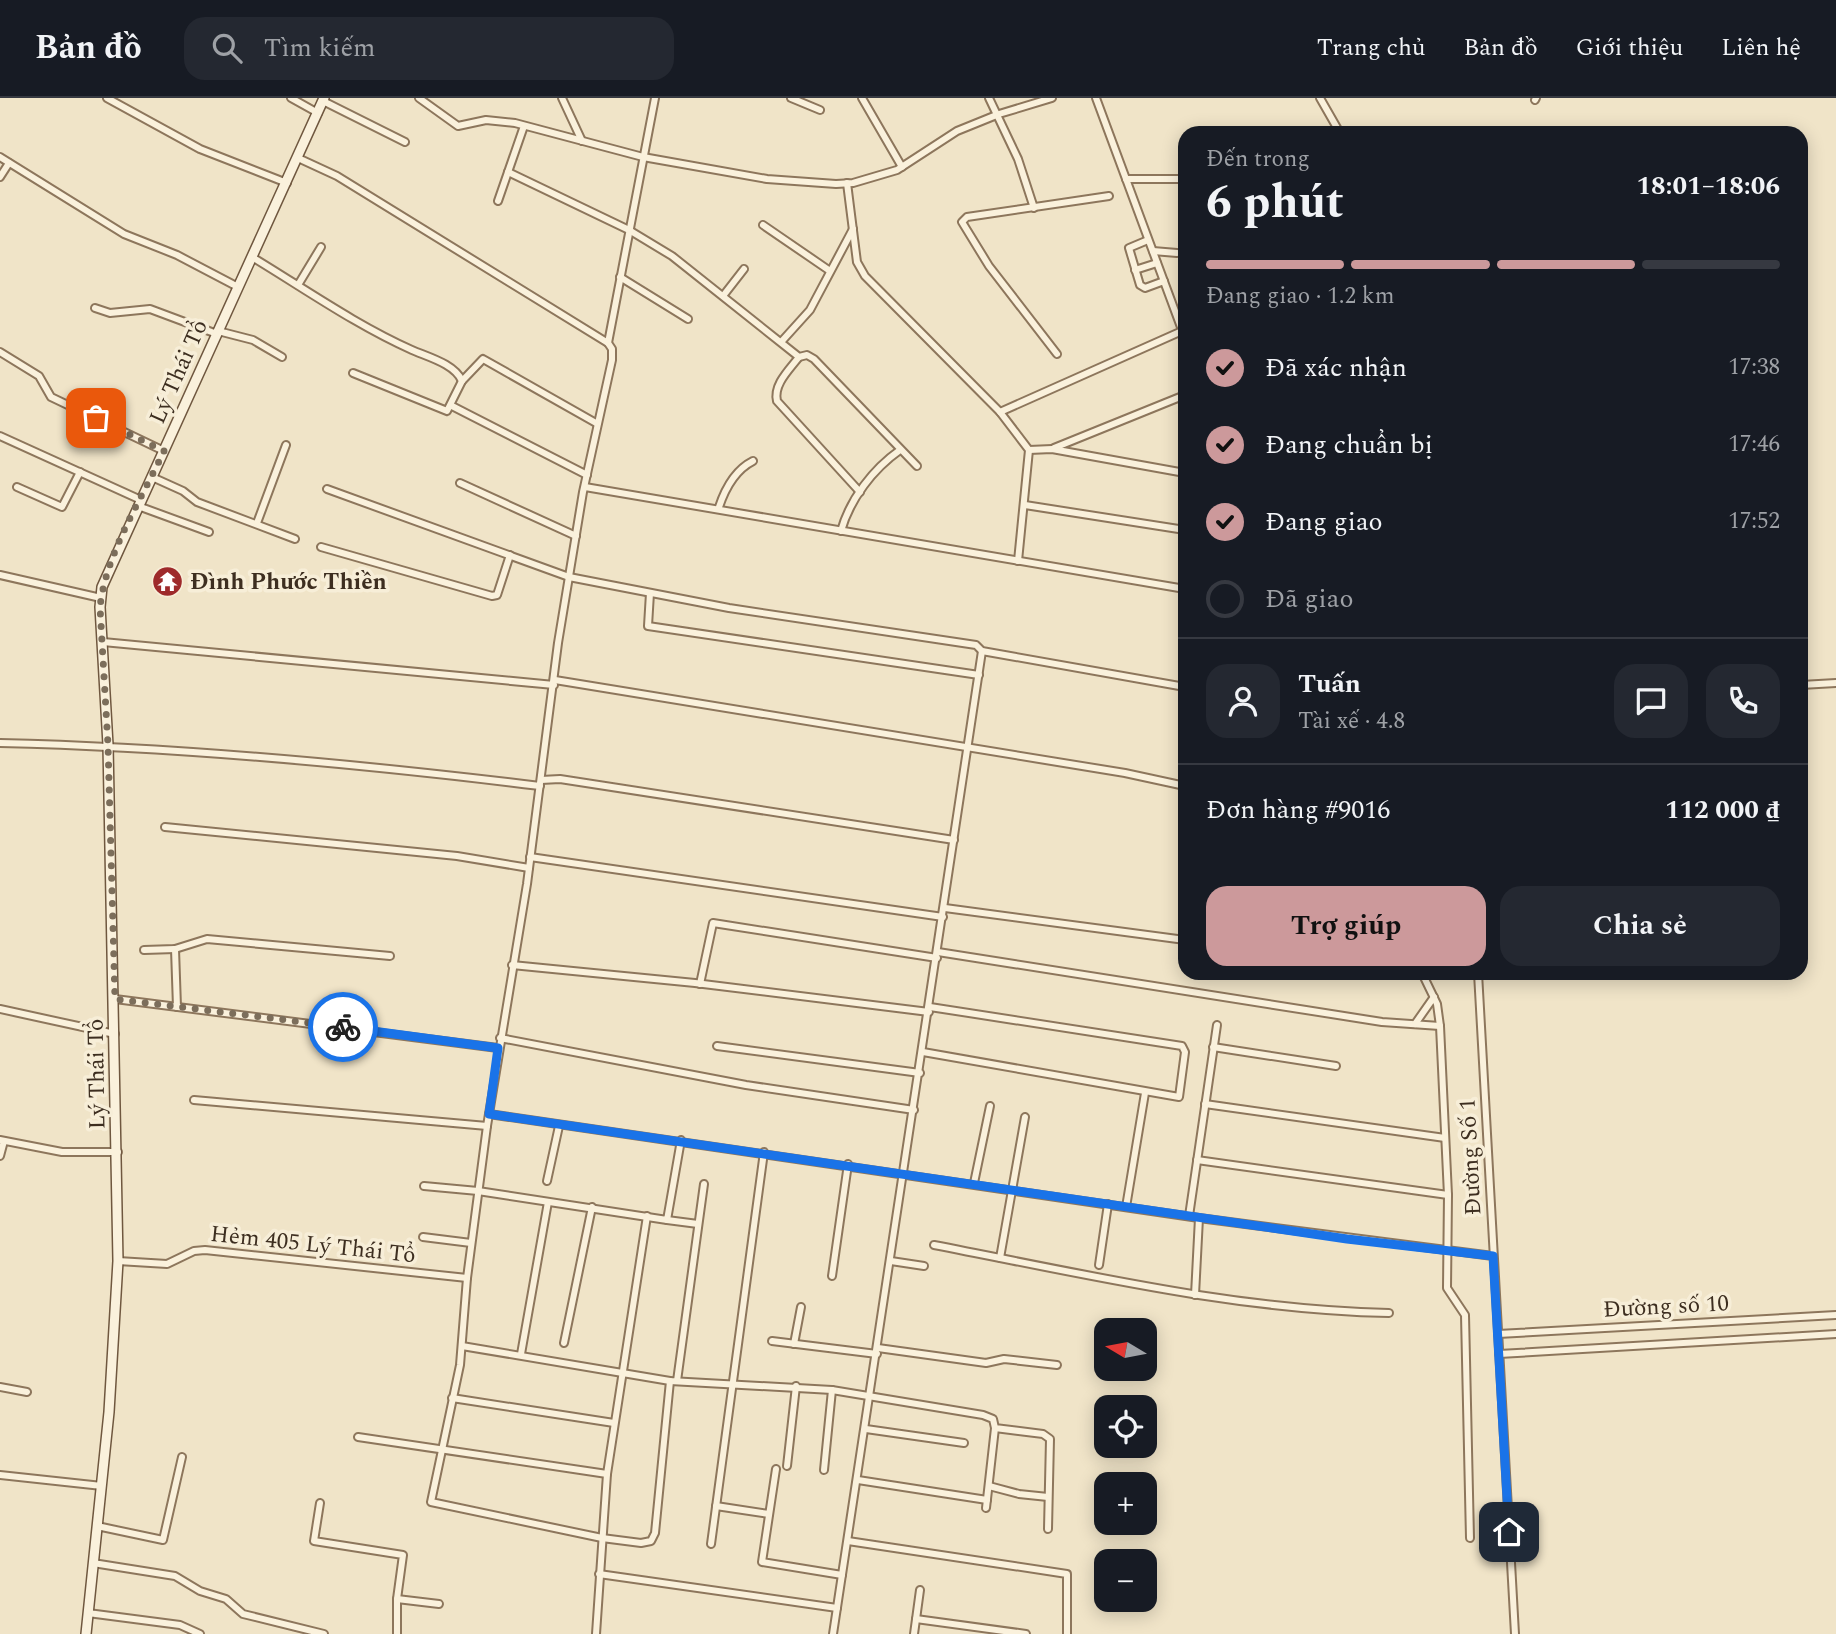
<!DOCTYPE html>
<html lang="vi">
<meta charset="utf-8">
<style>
body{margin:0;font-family:Spectral,serif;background:#242831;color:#f1f3f6;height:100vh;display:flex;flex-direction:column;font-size:26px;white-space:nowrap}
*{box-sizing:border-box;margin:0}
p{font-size:23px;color:#9ea1a6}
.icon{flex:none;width:38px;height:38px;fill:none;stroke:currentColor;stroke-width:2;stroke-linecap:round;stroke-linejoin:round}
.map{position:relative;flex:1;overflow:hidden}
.drawer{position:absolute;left:1178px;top:28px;width:630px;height:854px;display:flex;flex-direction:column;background:#171b24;border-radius:21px;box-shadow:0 4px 18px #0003}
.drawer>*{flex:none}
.needle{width:46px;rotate:280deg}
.tools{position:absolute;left:1094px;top:1220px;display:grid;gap:14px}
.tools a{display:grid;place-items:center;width:63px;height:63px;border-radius:14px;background:#171b24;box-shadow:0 4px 18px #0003;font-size:35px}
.pin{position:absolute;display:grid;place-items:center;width:60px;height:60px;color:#fff;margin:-30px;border-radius:14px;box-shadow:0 4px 10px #0006}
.courier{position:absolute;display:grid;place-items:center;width:70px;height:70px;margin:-35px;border:5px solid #1a73e8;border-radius:50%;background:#fff;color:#222;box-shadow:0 2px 9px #0007}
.head em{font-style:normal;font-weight:700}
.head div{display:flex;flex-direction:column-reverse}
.head{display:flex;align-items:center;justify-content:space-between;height:119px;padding:0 28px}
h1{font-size:46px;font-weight:700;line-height:52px}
.bar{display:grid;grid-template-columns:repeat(4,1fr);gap:10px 7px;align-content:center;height:84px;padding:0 28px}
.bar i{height:9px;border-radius:5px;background:#363941}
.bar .current{background:#cc999b}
.bar p{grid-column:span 4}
.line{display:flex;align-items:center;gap:18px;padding:0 28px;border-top:2px solid #363941}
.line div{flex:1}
.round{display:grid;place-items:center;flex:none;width:74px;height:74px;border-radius:21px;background:#242831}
ol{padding:0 28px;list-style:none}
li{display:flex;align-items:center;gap:21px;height:77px}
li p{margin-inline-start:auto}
li .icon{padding:7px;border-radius:50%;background:#cc999b;color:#111;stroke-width:4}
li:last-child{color:#9ea1a6}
li i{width:38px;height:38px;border:4px solid #363941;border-radius:50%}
.action{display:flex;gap:14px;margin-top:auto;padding:14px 28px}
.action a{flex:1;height:80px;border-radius:21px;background:#cc999b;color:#111;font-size:28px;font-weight:700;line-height:80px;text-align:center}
.action a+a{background:#242831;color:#f1f3f6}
header{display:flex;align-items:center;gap:42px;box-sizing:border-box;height:98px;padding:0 35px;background:#171b24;border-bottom:2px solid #363941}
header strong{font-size:33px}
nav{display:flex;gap:38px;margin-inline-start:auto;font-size:24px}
.search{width:490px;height:63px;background:#242831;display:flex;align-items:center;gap:18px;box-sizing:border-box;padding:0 24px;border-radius:21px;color:#9ea1a6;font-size:26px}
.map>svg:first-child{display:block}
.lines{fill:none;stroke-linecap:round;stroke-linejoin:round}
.street-casing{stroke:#8d765c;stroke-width:10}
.secondary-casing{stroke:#6f573f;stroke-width:12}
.street{stroke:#faf1dc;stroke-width:6}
.secondary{stroke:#faf1dc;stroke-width:9}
.done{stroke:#7c6e5b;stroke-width:7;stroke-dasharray:0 12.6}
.route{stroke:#1a73e8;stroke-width:9}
.labels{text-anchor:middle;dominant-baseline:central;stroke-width:7;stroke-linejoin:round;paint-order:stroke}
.street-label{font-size:23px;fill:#3d2e20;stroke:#f7eed8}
.poi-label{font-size:23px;font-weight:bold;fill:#3d2e20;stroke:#f7eed8;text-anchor:start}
</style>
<header>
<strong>Bản đồ</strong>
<div class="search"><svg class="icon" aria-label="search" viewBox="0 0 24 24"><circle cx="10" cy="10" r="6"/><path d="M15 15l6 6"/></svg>Tìm kiếm</div>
<nav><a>Trang chủ</a><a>Bản đồ</a><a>Giới thiệu</a><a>Liên hệ</a></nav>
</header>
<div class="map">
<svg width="1836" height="1536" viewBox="0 0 1836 1536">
<rect width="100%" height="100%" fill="#f0e4c8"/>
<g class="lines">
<defs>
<g id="street">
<path d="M 107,0 L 200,51 L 287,85"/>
<path d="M 291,0 L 318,15"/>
<path d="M 419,0 L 458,28 L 486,22 L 515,25 L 643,59 L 767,81 L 836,86 L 853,85 L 897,72 L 957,33 L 999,16 L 1052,0"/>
<path d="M 562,0 L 582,43"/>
<path d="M 655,0 L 608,245 L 612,251 L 612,262 L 583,394 L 558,545 L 527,786 L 487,1028 L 467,1180 L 460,1267 L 431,1404 L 602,1440 L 641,1445 L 651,1443 L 655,1435 L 670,1283"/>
<path d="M 791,0 L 820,12"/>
<path d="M 862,0 L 902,69"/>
<path d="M 989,0 L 1018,61 L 1034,110"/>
<path d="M 1096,0 L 1185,240"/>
<path d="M 1320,0 L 1340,35"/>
<path d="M 1535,2 L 1536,0"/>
<path d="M 323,3 L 405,44"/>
<path d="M 0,59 L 124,136 L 177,157 L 238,189"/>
<path d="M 298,60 L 337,78 L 608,245"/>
<path d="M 508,74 L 629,132 L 672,158 L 799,259 L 807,257 L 814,261 L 917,368"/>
<path d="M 0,79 L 9,65"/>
<path d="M 1126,81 L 1185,81"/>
<path d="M 847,85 L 857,164 L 865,178 L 1000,314 L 1029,352 L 1018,463"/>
<path d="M 498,103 L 524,28"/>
<path d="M 763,127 L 830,173"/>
<path d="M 1148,142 L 1129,150 L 1140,187 L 1145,190 L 1164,183"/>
<path d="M 1153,153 L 1177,155"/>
<path d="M 252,159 C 305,191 356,227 412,252 C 428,259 455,266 462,283"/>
<path d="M 1135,172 L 1157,165"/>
<path d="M 620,179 L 688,221"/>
<path d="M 298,187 L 321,149"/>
<path d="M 723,198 L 744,171"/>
<path d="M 95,210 L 110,215 L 150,211 L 217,236"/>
<path d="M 218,233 L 253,242 L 282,259"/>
<path d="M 782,243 L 810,212 L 853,131"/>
<path d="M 0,254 L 39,278 L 51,299 L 164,353"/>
<path d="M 1057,256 L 989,168 L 962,124 L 967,119 L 1109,98"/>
<path d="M 799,259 C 789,272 773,287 777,303 L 860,394"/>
<path d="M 353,275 L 447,313 L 462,283 L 483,261 L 596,325"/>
<path d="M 452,308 L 587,377"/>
<path d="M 1000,314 L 1182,233"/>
<path d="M 0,338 L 141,402"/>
<path d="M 1054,350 L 1185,297"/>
<path d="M 1029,352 L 1052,351 L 1185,375"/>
<path d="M 152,379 L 183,393 L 197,404 L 295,441"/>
<path d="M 460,385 L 576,438"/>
<path d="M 17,389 L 62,409 L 80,374"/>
<path d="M 585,389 L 1185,491"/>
<path d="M 327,391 L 569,479 L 729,510 L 976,547 L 982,553 L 1185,589"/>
<path d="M 1025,407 L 1185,432"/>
<path d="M 138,408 L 209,434"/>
<path d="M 719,409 C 725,391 735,372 753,363"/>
<path d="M 257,425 L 286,347"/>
<path d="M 841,433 C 850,401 873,371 900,352"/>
<path d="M 321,449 L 492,498 L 497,497 L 510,457"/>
<path d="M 0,477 L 101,500"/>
<path d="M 650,495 L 648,528 L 979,577"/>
<path d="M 103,544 L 554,587"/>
<path d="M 555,582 L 1125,675 L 1185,688"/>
<path d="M 1801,587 L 1836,585"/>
<path d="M 0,645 C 180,649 361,666 540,688"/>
<path d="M 541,682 L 560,681 L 954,742"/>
<path d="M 165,729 L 457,758 L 529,770"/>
<path d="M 530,759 L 943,819"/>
<path d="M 945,810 L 1185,842"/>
<path d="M 175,851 L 177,909"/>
<path d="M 144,852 L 175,851 L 207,841 L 390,858"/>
<path d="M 938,854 L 1382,924 L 1440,928"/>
<path d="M 512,867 L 695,885 L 929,914"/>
<path d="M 1422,875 L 1437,906 L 1440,928 L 1448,1097 L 1447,1190 L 1465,1217 L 1470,1440"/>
<path d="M 1478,875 L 1515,1536"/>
<path d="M 700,886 L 713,825 L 937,860"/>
<path d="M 115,901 L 498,950"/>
<path d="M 0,911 L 115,936"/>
<path d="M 1415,926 L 1434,899"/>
<path d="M 500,940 L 746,987 L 914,1012"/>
<path d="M 717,948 L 920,975"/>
<path d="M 1213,949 L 1336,968"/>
<path d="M 923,954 L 1179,999 L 1185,954 L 1182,948 L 930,909"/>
<path d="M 194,1002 L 487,1028"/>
<path d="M 1205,1006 L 1445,1040"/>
<path d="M 489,1016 L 1199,1120 L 1493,1158"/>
<path d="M 0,1042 L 62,1054 L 118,1054"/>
<path d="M 0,1058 L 4,1043"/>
<path d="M 1197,1062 L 1448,1097"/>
<path d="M 547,1083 L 559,1028"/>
<path d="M 974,1085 L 990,1008"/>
<path d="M 424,1088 L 478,1093 L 667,1122 L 681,1042"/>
<path d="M 1126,1109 L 1145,995"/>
<path d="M 1189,1118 L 1217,927"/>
<path d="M 667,1122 L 698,1126"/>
<path d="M 423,1139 L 471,1145"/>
<path d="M 934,1147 C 1085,1176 1236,1212 1389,1215"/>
<path d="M 1000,1160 L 1025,1019"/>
<path d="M 118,1163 L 167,1166 L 194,1153 L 205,1152 L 467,1180"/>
<path d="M 891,1163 L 924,1168"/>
<path d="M 1099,1167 L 1108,1106"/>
<path d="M 832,1178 L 848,1066"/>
<path d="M 1195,1197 L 1199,1120"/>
<path d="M 1498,1236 L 1836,1217"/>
<path d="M 772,1243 L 877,1256"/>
<path d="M 564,1245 L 592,1109"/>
<path d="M 794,1246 L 801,1209"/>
<path d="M 462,1248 L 670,1283 L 832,1292 L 983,1317 L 993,1321 L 995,1330 L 1043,1336 L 1050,1341 L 1048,1431"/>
<path d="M 878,1250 L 986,1265 L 1004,1261 L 1057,1267"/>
<path d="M 521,1256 L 548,1104"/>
<path d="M 1499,1256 L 1836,1236"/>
<path d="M 677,1283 L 704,1086"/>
<path d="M 0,1289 L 27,1294"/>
<path d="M 452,1300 L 614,1325"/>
<path d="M 866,1331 L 964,1345"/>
<path d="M 358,1339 L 607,1376"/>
<path d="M 787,1368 L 796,1288"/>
<path d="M 776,1371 L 762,1464 L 842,1477"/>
<path d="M 824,1372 L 832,1292"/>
<path d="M 0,1377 L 102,1388"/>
<path d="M 858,1382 L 987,1402"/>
<path d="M 989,1388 L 1019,1396 L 1048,1399"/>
<path d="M 320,1405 L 314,1443 L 403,1457 L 397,1501 L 397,1536"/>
<path d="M 716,1408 L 769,1416"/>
<path d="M 986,1410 L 995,1330"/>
<path d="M 97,1428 L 163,1442 L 182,1359"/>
<path d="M 848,1443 L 1067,1476 L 1067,1536"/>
<path d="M 711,1446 L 764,1054"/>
<path d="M 93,1465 L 175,1478 L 200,1493 L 226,1501 L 243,1516 L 324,1536"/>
<path d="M 599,1476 L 837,1510"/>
<path d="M 397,1501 L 439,1506"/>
<path d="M 88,1515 L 180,1527 L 200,1536"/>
<path d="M 916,1521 L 1026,1536"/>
<path d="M 596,1536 L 607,1376 L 647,1118"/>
<path d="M 833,1536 L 982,553"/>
<path d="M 914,1536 L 920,1492"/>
</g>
<path id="secondary" d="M 86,1536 L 109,1314 L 118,1163 L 108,647 L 100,509 L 102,489 L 324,0"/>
</defs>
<!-- street casing -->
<use href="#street" class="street-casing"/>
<!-- secondary casing -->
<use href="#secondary" class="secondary-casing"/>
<!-- street -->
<use href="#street" class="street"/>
<!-- secondary -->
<use href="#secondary" class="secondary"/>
</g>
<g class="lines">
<!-- done -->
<path class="done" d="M 96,320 L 164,353 C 141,402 106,455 100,509 L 108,647 L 115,901 L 343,929"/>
<!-- route -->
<path class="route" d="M 343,929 L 498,950 L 489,1016 L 1347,1141 L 1493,1158 L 1509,1434"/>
</g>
<!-- icons -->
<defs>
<symbol id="temple-disc" viewBox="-11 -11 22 22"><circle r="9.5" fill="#9e2a2b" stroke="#f7eed8"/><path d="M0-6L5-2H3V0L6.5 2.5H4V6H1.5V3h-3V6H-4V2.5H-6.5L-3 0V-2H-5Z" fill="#fff"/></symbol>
</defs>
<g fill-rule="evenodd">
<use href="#temple-disc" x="150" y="466" width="35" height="35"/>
</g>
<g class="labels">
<!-- street labels -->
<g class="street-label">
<text transform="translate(179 274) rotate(-66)">Lý Thái Tổ</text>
<text transform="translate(97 976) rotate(-91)">Lý Thái Tổ</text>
<text transform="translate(1471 1059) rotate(-93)">Đường Số 1</text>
<text transform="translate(313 1147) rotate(6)">Hẻm 405 Lý Thái Tổ</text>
<text transform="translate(1666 1209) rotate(-3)">Đường số 10</text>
</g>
<!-- poi labels -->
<g class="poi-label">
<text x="190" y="484">Đình Phước Thiền</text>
</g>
</g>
</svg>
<div class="tools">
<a><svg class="needle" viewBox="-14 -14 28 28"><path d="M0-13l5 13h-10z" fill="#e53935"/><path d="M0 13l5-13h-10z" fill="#9ea1a6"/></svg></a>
<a><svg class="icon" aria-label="locate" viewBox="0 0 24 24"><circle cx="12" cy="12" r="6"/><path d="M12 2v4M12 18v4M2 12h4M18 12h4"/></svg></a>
<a>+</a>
<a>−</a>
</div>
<div class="pin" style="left:96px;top:320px;background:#ea580c"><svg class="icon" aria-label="bag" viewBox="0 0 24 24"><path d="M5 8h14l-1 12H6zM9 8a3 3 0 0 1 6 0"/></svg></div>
<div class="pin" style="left:1509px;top:1434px;background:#1f2937"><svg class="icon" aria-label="home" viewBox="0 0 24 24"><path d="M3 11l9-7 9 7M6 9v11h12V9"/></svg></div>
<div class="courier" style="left:343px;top:929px"><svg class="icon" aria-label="bike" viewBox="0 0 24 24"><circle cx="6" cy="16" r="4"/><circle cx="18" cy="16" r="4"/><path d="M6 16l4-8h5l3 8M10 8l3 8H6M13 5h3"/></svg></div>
<section class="drawer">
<div class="head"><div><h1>6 phút</h1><p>Đến trong</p></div><em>18:01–18:06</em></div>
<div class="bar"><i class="current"></i><i class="current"></i><i class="current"></i><i></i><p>Đang giao · 1.2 km</p></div>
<ol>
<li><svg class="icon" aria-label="check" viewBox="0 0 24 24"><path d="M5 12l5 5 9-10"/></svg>Đã xác nhận<p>17:38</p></li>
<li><svg class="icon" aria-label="check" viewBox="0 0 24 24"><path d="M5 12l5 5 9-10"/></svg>Đang chuẩn bị<p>17:46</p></li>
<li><svg class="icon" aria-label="check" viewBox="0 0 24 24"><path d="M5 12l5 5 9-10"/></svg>Đang giao<p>17:52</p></li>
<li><i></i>Đã giao</li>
</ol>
<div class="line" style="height:126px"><a class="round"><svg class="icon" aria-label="person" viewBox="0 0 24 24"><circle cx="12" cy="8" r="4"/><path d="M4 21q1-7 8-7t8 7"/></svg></a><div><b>Tuấn</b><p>Tài xế · 4.8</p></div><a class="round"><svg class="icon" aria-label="chat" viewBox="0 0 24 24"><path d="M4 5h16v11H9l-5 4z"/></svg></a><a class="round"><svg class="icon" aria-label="phone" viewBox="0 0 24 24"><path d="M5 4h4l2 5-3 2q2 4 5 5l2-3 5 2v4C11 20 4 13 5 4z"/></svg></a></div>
<div class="line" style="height:91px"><div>Đơn hàng #9016</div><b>112 000 ₫</b></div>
<div class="action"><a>Trợ giúp</a><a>Chia sẻ</a></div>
</section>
</div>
